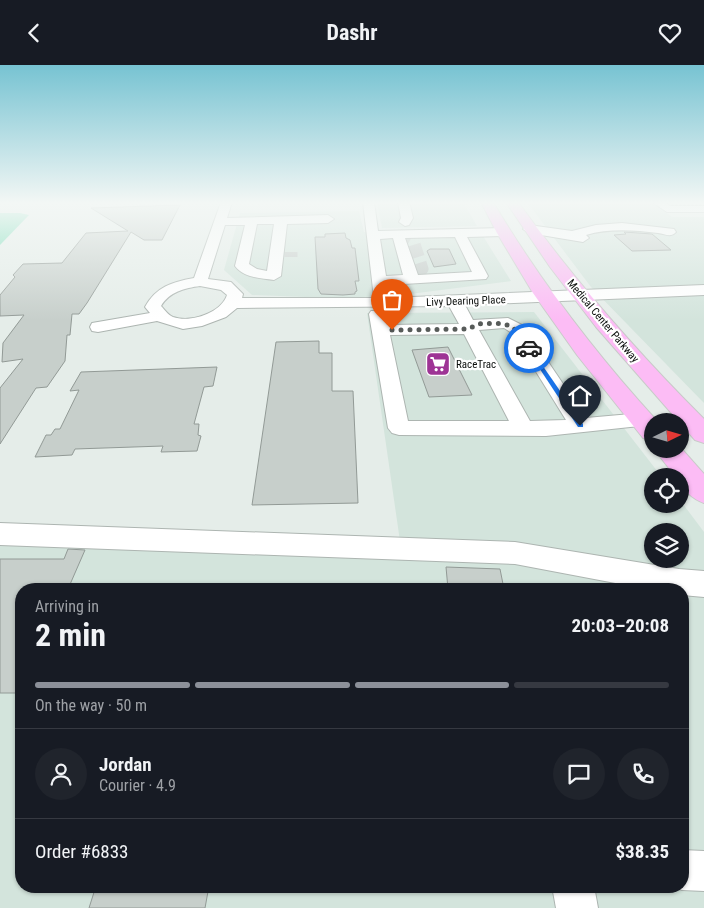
<!DOCTYPE html>
<meta charset="utf-8">
<style>
body{margin:0;font-family:"Roboto Condensed",sans-serif;background:#20242c;color:#f1f3f6;height:100vh;display:flex;flex-direction:column;font-size:19px;white-space:nowrap}
*{box-sizing:border-box;margin:0}
p{font-size:16px;color:#9ea1a6}
.icon{flex:none;width:28px;height:28px;fill:none;stroke:currentColor;stroke-width:2;stroke-linecap:round;stroke-linejoin:round}
.map{position:relative;flex:1;overflow:hidden}
.side{position:absolute;left:15px;top:518px;width:674px;height:310px;display:flex;flex-direction:column;background:#171b24;border-radius:20px;box-shadow:0 1px 4px #0004}
.side>*{flex:none}
.needle{width:32px;rotate:85deg}
.controls{position:absolute;left:644px;top:348px;display:grid;gap:10px}
.controls a{display:grid;place-items:center;width:45px;height:45px;border-radius:50%;background:#171b24;box-shadow:0 1px 4px #0004;font-size:25px}
.pin{position:absolute;display:grid;place-items:center;width:42px;height:42px;color:#fff;margin:-51px -21px;border-radius:50% 50% 50% 0;rotate:-45deg;box-shadow:0 0 5px #0007}
.pin .icon{rotate:45deg}
.courier{position:absolute;display:grid;place-items:center;width:50px;height:50px;margin:-25px;border:4px solid #1a73e8;border-radius:50%;background:#fff;color:#222;box-shadow:0 1px 6px #0007}
.headline em{font-style:normal;font-weight:700}
.headline div{display:flex;flex-direction:column-reverse}
.headline{display:flex;align-items:center;justify-content:space-between;height:85px;padding:0 20px}
h1{font-size:32px;font-weight:700;line-height:38px}
.bar{display:grid;grid-template-columns:repeat(4,1fr);gap:8px 5px;align-content:center;height:60px;padding:0 20px}
.bar i{height:6px;border-radius:4px;background:#363941}
.bar .selected{background:#8c9099}
.bar p{grid-column:span 4}
.line{display:flex;align-items:center;gap:12px;padding:0 20px;border-top:1px solid #363941}
.line div{flex:1}
.round{display:grid;place-items:center;flex:none;width:52px;height:52px;border-radius:26px;background:#20242c}
header{display:flex;justify-content:space-between;align-items:center;height:65px;padding:0 20px;background:#171b24;font-size:22px;font-weight:700}
.map>svg:first-child{display:block}
.built{fill:#d3e4dc;fill-rule:evenodd}
.water{fill:#6edab2}
.building{fill:#c7cfcb;stroke:#929a96}
.lines{fill:none;stroke-linecap:round;stroke-linejoin:round}
.minor-tunnel{stroke:#c4cbc8;stroke-width:13;stroke-dasharray:13 6;stroke-linecap:butt}
.minor-casing{stroke:#adb5b1;stroke-width:2}
.major-casing{stroke:#c9cac9;stroke-width:2}
.minor{fill:#fff;fill-rule:evenodd}
.major{fill:#fcbcf5;fill-rule:evenodd}
.route{fill:#1a73e8}
.done{stroke:#575b59;stroke-width:5;stroke-dasharray:0 9}
.labels{text-anchor:middle;dominant-baseline:central;stroke-width:4.5;stroke-linejoin:round;paint-order:stroke}
.far-street-label{font-size:11px;fill:#0a0d0b;stroke:#fff}
.far-poi-label{font-size:11px;fill:#0a0d0b;stroke:#fff;text-anchor:start}
</style>
<header><svg class="icon" aria-label="back" viewBox="0 0 24 24"><path d="M15 5l-7 7 7 7"/></svg>Dashr<svg class="icon" aria-label="heart" viewBox="0 0 24 24"><path d="M12 20l-8-8c-3-5 5-10 8-4 3-6 11-1 8 4z"/></svg></header>
<div class="map">
<svg width="704" height="843" viewBox="0 0 704 843">
<rect width="100%" height="100%" fill="#e5ede9"/>
<!-- built -->
<g class="built">
<path d="M 377,137 L 463,137 L 477,161 L 382,163 Z"/>
<path d="M 527,137 L 653,137 L 672,152 L 704,152 L 704,338 L 591,222 Z"/>
<path d="M 359,146 L 364,167 L 478,163 L 511,216 L 394,231 L 332,233 L 252,230 L 224,205 L 240,148 Z"/>
<path d="M 534,247 L 661,411 L 652,411 L 652,439 L 680,439 L 680,435 L 704,467 L 704,843 L 0,843 L 0,474 L 402,490 L 367,248 ZM 652,466 L 680,466 L 680,494 L 652,494 ZM 21,524 L 682,524 L 682,821 L 21,821 Z"/>
</g>
<!-- water -->
<path class="water" d="M 0,148 L 20,148 L 29,150 L 0,180 Z"/>
<!-- building -->
<g class="building">
<path d="M 180,140 L 162,175 L 144,175 L 131,167 L 87,238 L 79,249 L 72,249 L 70,270 L 67,270 L 65,296 L 47,322 L 36,323 L 0,379 L 0,323 L 23,294 L 2,297 L 3,278 L 24,250 L 0,251 L 0,230 L 15,212 L 13,210 L 23,199 L 62,198 L 86,168 L 128,166 L 91,143 Z"/>
<path d="M 624,167 L 652,169 L 671,185 L 632,186 L 614,170 L 626,169 Z"/>
<path d="M 345,168 L 346,173 L 350,175 L 352,183 L 355,183 L 359,216 L 355,216 L 357,226 L 355,227 L 355,229 L 343,230 L 321,229 L 318,224 L 315,172 L 325,172 L 325,169 Z"/>
<path d="M 430,184 L 449,184 L 456,199 L 434,202 L 427,186 Z"/>
<path d="M 319,276 L 319,288 L 332,288 L 332,326 L 353,326 L 358,438 L 252,440 L 276,277 Z"/>
<path d="M 448,282 L 472,330 L 429,332 L 412,285 Z"/>
<path d="M 217,302 L 213,321 L 204,322 L 194,359 L 199,359 L 198,370 L 201,371 L 197,386 L 161,387 L 163,381 L 75,384 L 72,390 L 35,392 L 46,370 L 51,370 L 55,364 L 60,364 L 79,325 L 70,326 L 81,307 Z"/>
<path d="M 68,484 L 85,485 L 68,524 L 21,524 L 21,628 L 0,628 L 0,494 L 64,494 Z"/>
<path d="M 446,502 L 500,504 L 504,524 L 448,524 Z"/>
<path d="M 96,821 L 209,821 L 205,843 L 89,843 Z"/>
</g>
<g class="lines">
<!-- minor-tunnel -->
<g class="minor-tunnel">
<path d="M 398,170 L 414,179 L 422,204 L 412,215"/>
<path d="M 291,187 L 291,192"/>
</g>
<defs>
<g id="minor">
<path d="M 221,137 L 232,137 L 227,153 L 328,150 L 334,154 L 328,158 L 287,159 L 281,211 L 274,215 C 260,213 244,213 235,201 L 245,160 L 225,160 L 208,214 L 231,217 L 243,229 L 242,233 L 374,233 L 363,137 L 374,137 L 378,166 L 503,163 L 509,167 L 503,171 L 467,172 L 488,211 L 486,214 L 387,220 L 388,233 L 704,220 L 704,230 L 465,240 L 473,255 L 508,253 L 524,261 L 586,353 L 642,348 L 649,350 L 652,355 L 649,360 L 546,371 L 399,370 L 392,368 L 388,363 L 369,249 L 371,246 L 383,246 L 387,260 L 459,259 L 449,241 L 237,243 L 226,252 L 202,261 L 183,264 L 157,256 L 98,267 L 92,266 L 90,262 L 92,258 L 150,248 L 145,242 C 156,222 172,217 194,213 ZM 257,159 L 274,159 L 267,206 L 257,204 L 249,199 ZM 455,172 L 472,207 L 418,210 L 405,173 ZM 393,173 L 403,210 L 386,211 L 380,174 ZM 200,221 L 221,225 L 227,230 C 221,248 191,258 173,252 C 168,250 165,245 161,241 C 169,227 185,223 200,221 ZM 504,263 L 512,268 L 566,355 L 530,356 L 479,265 ZM 464,269 L 509,356 L 408,356 L 390,270 Z"/>
<path d="M 398,137 L 409,137 L 413,153 L 409,160 L 405,161 L 399,157 L 401,153 Z"/>
<path d="M 652,137 L 665,137 L 670,141 L 704,141 L 704,147 L 667,147 Z"/>
<path d="M 622,158 L 674,164 L 676,167 C 671,173 665,169 658,168 C 635,165 608,163 586,170 L 589,173 L 583,177 L 529,168 L 523,164 L 529,160 L 572,166 L 596,160 Z"/>
<path d="M 0,458 L 515,477 L 679,504 L 704,506 L 704,532 L 682,530 L 682,524 L 647,524 L 515,499 L 0,480 Z"/>
<path d="M 682,785 L 704,786 L 704,826 L 682,825 L 672,821 L 682,821 Z"/>
<path d="M 552,821 L 594,821 L 598,843 L 556,843 Z"/>
</g>
<g id="major">
<path d="M 481,137 L 493,137 C 540,216 595,288 657,356 L 652,356 L 652,375 L 643,373 L 577,290 L 533,228 L 497,168 Z"/>
<path d="M 506,137 L 518,137 C 574,215 636,286 704,354 L 704,378 L 695,375 L 596,262 L 550,202 Z"/>
<path d="M 680,382 L 704,409 L 704,438 C 693,434 680,424 680,411 L 675,411 L 654,384 L 680,384 Z"/>
</g>
</defs>
<!-- minor casing -->
<use href="#minor" class="minor-casing"/>
<!-- major casing -->
<use href="#major" class="major-casing"/>
<!-- minor -->
<use href="#minor" class="minor"/>
<!-- major -->
<use href="#major" class="major"/>
</g>
<!-- sky -->
<linearGradient id="sky" x2="0" y2="1"><stop stop-color="#77c3d2"/><stop offset="0.54" stop-color="#f3f7f5"/><stop offset="1" stop-color="#f3f7f5" stop-opacity="0"/></linearGradient>
<rect width="704" height="255" fill="url(#sky)"/>
<!-- route -->
<path class="route" d="M 529,281 L 583,359 L 583,362 L 578,362 L 526,283 Z"/>
<g class="lines">
<!-- done -->
<path class="done" d="M 392,265 L 470,264 L 476,259 C 508,258 511,255 529,283"/>
</g>
<!-- icons -->
<defs>
<symbol id="supermarket-square" viewBox="-11 -11 22 22"><rect x="-9" y="-9" width="18" height="18" rx="4" fill="#9e3495" stroke="#fff"/><path d="M-6-5.5h2.5l.6 2H6L4.5 2H-2.5L-4.4-4H-6ZM-1.5 3.2a1.3 1.3 0 1 0 .1 0ZM3 3.2a1.3 1.3 0 1 0 .1 0Z" fill="#fff"/></symbol>
</defs>
<g fill-rule="evenodd">
<use href="#supermarket-square" x="424" y="285" width="28" height="28"/>
</g>
<g class="labels">
<!-- far-street labels -->
<g class="far-street-label">
<text transform="translate(466 236) rotate(-2)">Livy Dearing Place</text>
<text transform="translate(603 256) rotate(50)">Medical Center Parkway</text>
</g>
<!-- far-poi labels -->
<g class="far-poi-label">
<text x="456" y="299">RaceTrac</text>
</g>
</g>
</svg>
<div class="controls">
<a><svg class="needle" viewBox="-14 -14 28 28"><path d="M0-13l5 13h-10z" fill="#e53935"/><path d="M0 13l5-13h-10z" fill="#9ea1a6"/></svg></a>
<a><svg class="icon" aria-label="locate" viewBox="0 0 24 24"><circle cx="12" cy="12" r="6"/><path d="M12 2v4M12 18v4M2 12h4M18 12h4"/></svg></a>
<a><svg class="icon" aria-label="layers" viewBox="0 0 24 24"><path d="M12 4l9 5-9 5-9-5zM3 14l9 5 9-5"/></svg></a>
</div>
<div class="pin" style="left:392px;top:265px;background:#ea580c"><svg class="icon" aria-label="bag" viewBox="0 0 24 24"><path d="M5 8h14l-1 12H6zM9 8a3 3 0 0 1 6 0"/></svg></div>
<div class="pin" style="left:580px;top:361px;background:#1f2937"><svg class="icon" aria-label="home" viewBox="0 0 24 24"><path d="M3 11l9-7 9 7M6 9v11h12V9"/></svg></div>
<div class="courier" style="left:529px;top:283px"><svg class="icon" aria-label="car" viewBox="0 0 24 24"><path d="M5 17H2v-5l4-1 3-4h7l3 4 3 1v5h-3M9 17h6M6 11h13"/><circle cx="7" cy="17" r="2"/><circle cx="17" cy="17" r="2"/></svg></div>
<section class="side">
<div class="headline"><div><h1>2 min</h1><p>Arriving in</p></div><em>20:03–20:08</em></div>
<div class="bar"><i class="selected"></i><i class="selected"></i><i class="selected"></i><i></i><p>On the way · 50 m</p></div>
<div class="line" style="height:90px"><a class="round"><svg class="icon" aria-label="person" viewBox="0 0 24 24"><circle cx="12" cy="8" r="4"/><path d="M4 21q1-7 8-7t8 7"/></svg></a><div><b>Jordan</b><p>Courier · 4.9</p></div><a class="round"><svg class="icon" aria-label="chat" viewBox="0 0 24 24"><path d="M4 5h16v11H9l-5 4z"/></svg></a><a class="round"><svg class="icon" aria-label="phone" viewBox="0 0 24 24"><path d="M5 4h4l2 5-3 2q2 4 5 5l2-3 5 2v4C11 20 4 13 5 4z"/></svg></a></div>
<div class="line" style="height:65px"><div>Order #6833</div><b>$38.35</b></div>
</section>
</div>
